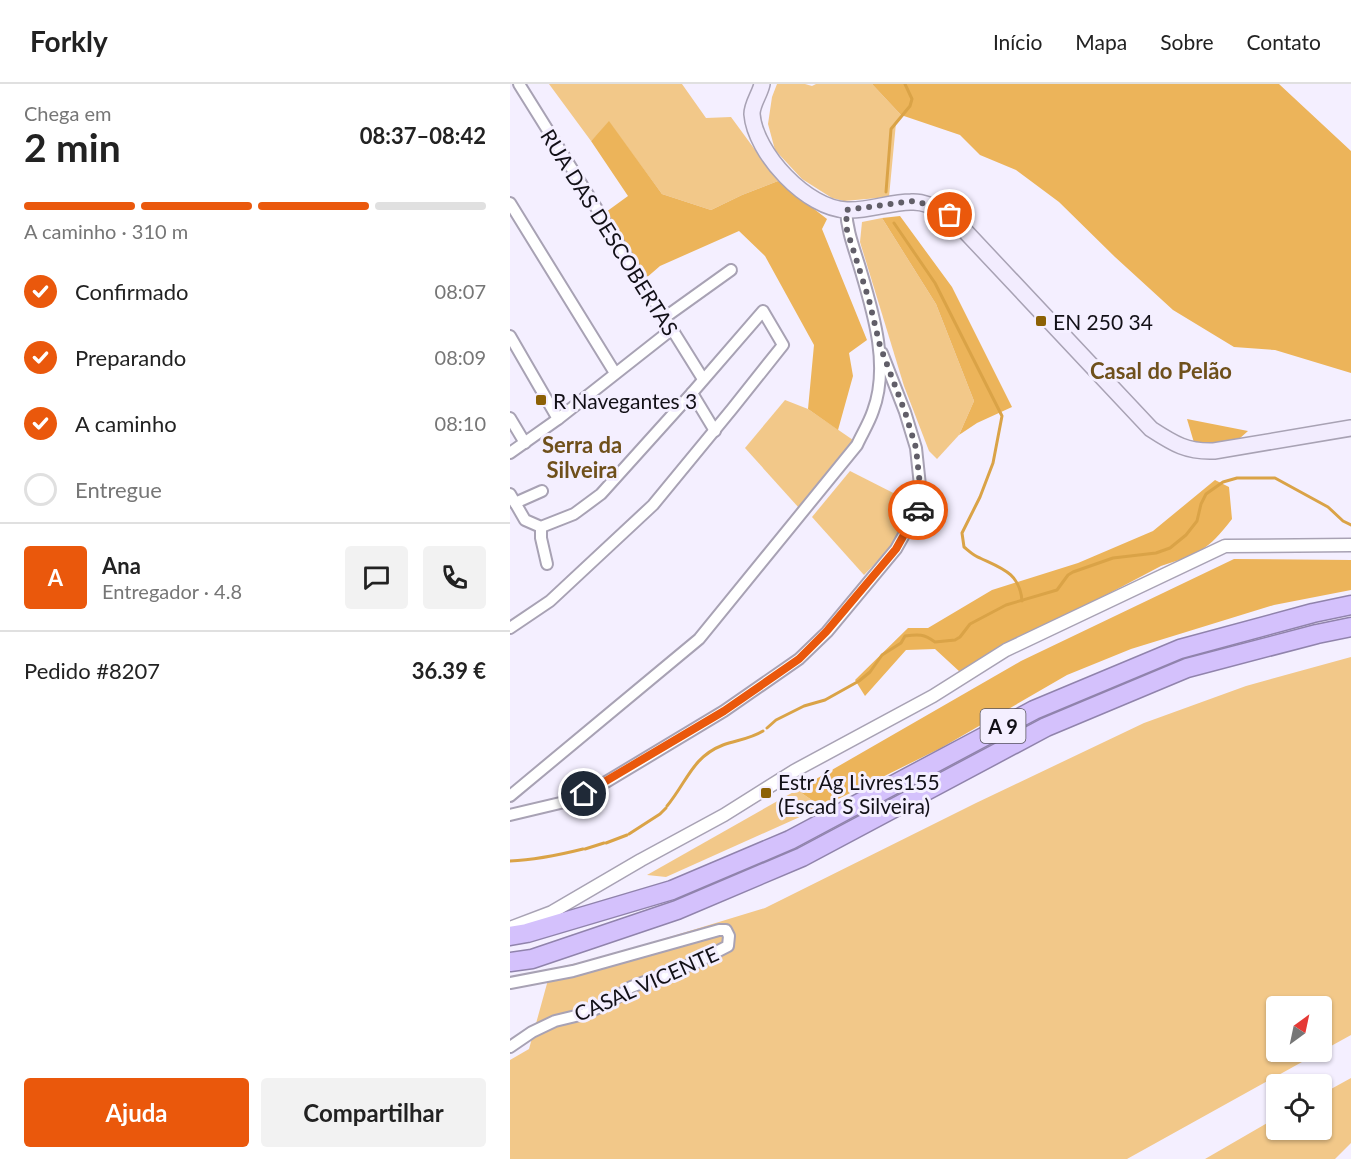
<!DOCTYPE html>
<html lang="pt">
<meta charset="utf-8">
<style>
body{margin:0;font-family:Lato,sans-serif;background:#f2f2f2;color:#222;height:100vh;display:flex;flex-direction:column;font-size:22px;white-space:nowrap}
*{box-sizing:border-box;margin:0}
p{font-size:20px;color:#767676}
.icon{flex:none;width:33px;height:33px;fill:none;stroke:currentColor;stroke-width:2;stroke-linecap:round;stroke-linejoin:round}
.map{position:relative;flex:1;overflow:hidden}
.drawer{display:flex;flex-direction:column;background:#fff;width:510px}
.drawer>*{flex:none}
.needle{width:39px;rotate:33deg}
.fabs{position:absolute;left:756px;top:912px;display:grid;gap:12px}
.fabs a{display:grid;place-items:center;width:66px;height:66px;border-radius:6px;background:#fff;box-shadow:0 2px 4px #0004;font-size:30px}
.pin{position:absolute;display:grid;place-items:center;width:51px;height:51px;color:#fff;margin:-26px;border:3px solid #fff;border-radius:50%;box-shadow:0 2px 6px #0007}
.courier{position:absolute;display:grid;place-items:center;width:60px;height:60px;margin:-30px;border:4px solid #ea580c;border-radius:50%;background:#fff;color:#222;box-shadow:0 2px 8px #0007}
.summary em{font-style:normal;font-weight:700}
.summary div{display:flex;flex-direction:column-reverse}
.summary{display:flex;align-items:center;justify-content:space-between;height:102px;padding:0 24px}
h1{font-size:39px;font-weight:700;line-height:45px}
.bar{display:grid;grid-template-columns:repeat(4,1fr);gap:9px 6px;align-content:center;height:72px;padding:0 24px}
.bar i{height:8px;border-radius:4px;background:#e0e0e0}
.bar .active{background:#ea580c}
.bar p{grid-column:span 4}
.line{display:flex;align-items:center;gap:15px;padding:0 24px;border-top:2px solid #e0e0e0}
.line div{flex:1}
.round{display:grid;place-items:center;flex:none;width:63px;height:63px;border-radius:6px;background:#f2f2f2}
ol{padding:0 24px;list-style:none}
li{display:flex;align-items:center;gap:18px;height:66px}
li p{margin-inline-start:auto}
li .icon{padding:6px;border-radius:50%;background:#ea580c;color:#fff;stroke-width:4}
li:last-child{color:#767676}
li i{width:33px;height:33px;border:3px solid #e0e0e0;border-radius:50%}
.cta{display:flex;gap:12px;margin-top:auto;padding:12px 24px}
.cta a{flex:1;height:69px;border-radius:6px;background:#ea580c;color:#fff;font-size:24px;font-weight:700;line-height:69px;text-align:center}
.cta a+a{background:#f2f2f2;color:#222}
header{display:flex;align-items:center;gap:36px;box-sizing:border-box;height:84px;padding:0 30px;background:#fff;border-bottom:2px solid #e0e0e0}
header strong{font-size:28px}
nav{display:flex;gap:33px;margin-inline-start:auto;font-size:21px}
main{display:flex;flex:1;min-height:0}
.map>svg:first-child{display:block}
.green{fill:#f2c889}
.forest{fill:#ecb45a}
.lines{fill:none;stroke-linecap:round;stroke-linejoin:round}
.stream{stroke:#daa347;stroke-width:3}
.minor-casing{stroke:#a8a2b4;stroke-width:14}
.tertiary-casing{stroke:#a8a2b4;stroke-width:15}
.secondary-casing{stroke:#a8a2b4;stroke-width:18}
.motorway-casing{stroke:#9083ac;stroke-width:21}
.minor{stroke:#fff;stroke-width:10}
.tertiary{stroke:#fff;stroke-width:12}
.secondary{stroke:#f2ecfe;stroke-width:15}
.motorway{stroke:#d4c1fc;stroke-width:18}
.done{stroke:#615e68;stroke-width:6;stroke-dasharray:0 10.8}
.route{stroke:#ea580c;stroke-width:8}
.poi-dot{fill:#8c6105;stroke:#f4efff;stroke-width:2}
.labels{text-anchor:middle;dominant-baseline:central;stroke-width:6;stroke-linejoin:round;paint-order:stroke}
.shield{fill:#f4efff;stroke:#56535d;stroke-width:1.5}
.shield-label{font-size:20px;font-weight:bold;fill:#121017}
.street-label{font-size:21px;fill:#121017;stroke:#f4efff}
.poi-label{font-size:21px;fill:#121017;stroke:#f4efff;text-anchor:start}
.neighbourhood-label{font-size:22px;font-weight:bold;fill:#6f501b;stroke:#f4efff}
</style>
<header>
<strong>Forkly</strong>
<nav><a>Início</a><a>Mapa</a><a>Sobre</a><a>Contato</a></nav>
</header>
<main>
<section class="drawer">
<div class="summary"><div><h1>2 min</h1><p>Chega em</p></div><em>08:37–08:42</em></div>
<div class="bar"><i class="active"></i><i class="active"></i><i class="active"></i><i></i><p>A caminho · 310 m</p></div>
<ol>
<li><svg class="icon" aria-label="check" viewBox="0 0 24 24"><path d="M5 12l5 5 9-10"/></svg>Confirmado<p>08:07</p></li>
<li><svg class="icon" aria-label="check" viewBox="0 0 24 24"><path d="M5 12l5 5 9-10"/></svg>Preparando<p>08:09</p></li>
<li><svg class="icon" aria-label="check" viewBox="0 0 24 24"><path d="M5 12l5 5 9-10"/></svg>A caminho<p>08:10</p></li>
<li><i></i>Entregue</li>
</ol>
<div class="line" style="height:108px"><b class="round" style="background:#ea580c;color:#fff">A</b><div><b>Ana</b><p>Entregador · 4.8</p></div><a class="round"><svg class="icon" aria-label="chat" viewBox="0 0 24 24"><path d="M4 5h16v11H9l-5 4z"/></svg></a><a class="round"><svg class="icon" aria-label="phone" viewBox="0 0 24 24"><path d="M5 4h4l2 5-3 2q2 4 5 5l2-3 5 2v4C11 20 4 13 5 4z"/></svg></a></div>
<div class="line" style="height:78px"><div>Pedido #8207</div><b>36.39 €</b></div>
<div class="cta"><a>Ajuda</a><a>Compartilhar</a></div>
</section>
<div class="map">
<svg width="841" height="1075" viewBox="0 0 841 1075">
<rect width="100%" height="100%" fill="#f4efff"/>
<!-- green -->
<g class="green">
<path d="M 39,0 L 172,0 L 196,34 L 221,33 L 268,97 L 232,111 L 201,126 L 152,110 L 99,38 L 81,57 Z"/>
<path d="M 267,0 L 295,0 L 302,2 L 306,0 L 362,0 L 391,31 L 386,39 L 379,113 L 334,117 L 322,114 L 292,95 L 265,66 L 258,40 L 262,13 Z"/>
<path d="M 372,134 L 426,220 L 464,317 L 449,351 L 427,375 L 419,367 L 394,302 L 350,158 L 352,138 Z"/>
<path d="M 275,316 L 298,325 L 343,356 L 289,424 L 235,364 Z"/>
<path d="M 340,387 L 403,419 L 384,460 L 354,491 L 302,433 Z"/>
<path d="M 841,573 L 841,951 L 812,967 L 812,922 L 766,922 L 766,968 L 810,968 L 617,1075 L 0,1075 L 0,976 L 19,965 L 41,885 L 94,873 L 255,824 L 466,719 L 634,639 L 736,602 Z"/>
<path d="M 287,706 L 312,723 L 156,793 L 137,791 Z"/>
<path d="M 841,994 L 841,1059 L 825,1075 L 695,1075 L 766,1034 L 766,1046 L 812,1046 L 812,1010 Z"/>
</g>
<!-- forest -->
<g class="forest">
<path d="M 362,0 L 769,0 L 841,67 L 841,289 L 765,266 L 724,263 L 663,226 L 605,173 L 549,118 L 506,86 L 470,71 L 450,51 L 391,31 Z"/>
<path d="M 99,37 L 152,110 L 201,126 L 232,111 L 268,97 L 317,135 L 312,145 L 357,256 L 339,269 L 343,292 L 328,346 L 298,325 L 304,261 L 255,172 L 229,147 L 150,182 L 135,195 L 96,128 L 118,112 L 81,57 Z"/>
<path d="M 390,132 L 442,203 L 502,323 L 467,339 L 449,351 L 464,317 L 426,220 L 372,134 Z"/>
<path d="M 677,335 L 738,347 L 729,355 L 685,362 Z"/>
<path d="M 705,396 L 719,403 L 722,435 C 697,467 689,470 651,482 L 450,588 L 425,565 L 396,566 L 355,612 L 345,596 L 398,544 L 418,544 L 482,506 L 568,479 L 643,447 Z"/>
<path d="M 724,475 L 841,476 L 841,506 L 764,521 L 621,565 L 557,591 L 431,664 L 312,723 L 287,706 L 511,577 Z"/>
</g>
<g class="lines">
<!-- stream -->
<g class="stream">
<path d="M 376,108 L 381,45 L 400,22 L 402,15 L 395,0"/>
<path d="M 384,139 L 425,199 L 492,332 L 483,379 L 470,413 L 452,449 L 454,463 C 459,467 464,472 470,474 C 491,484 510,489 512,517"/>
<path d="M 257,644 L 266,636 L 294,622 L 315,616 L 349,597 L 360,588 L 372,571 L 391,559 L 395,552 C 409,550 414,550 425,558 L 445,556 L 450,553 L 460,540 L 496,521 L 547,506 L 558,491 L 563,488 L 603,474 L 646,469 L 660,464 L 676,451 L 687,437 L 691,420 L 696,410 L 713,398 L 727,394 L 765,394 L 818,423 L 833,437 L 841,441"/>
<path d="M 157,722 C 177,698 182,673 213,661 C 227,656 240,655 253,647"/>
<path d="M 119,750 L 150,730 L 156,724"/>
<path d="M 96,759 L 117,751"/>
<path d="M 75,765 L 94,759"/>
<path d="M 0,777 C 25,776 49,771 73,765"/>
</g>
<defs>
<g id="minor">
<path d="M 9,0 L 193,295"/>
<path d="M 0,119 L 105,289"/>
<path d="M 154,234 L 221,186"/>
<path d="M 0,252 L 48,335"/>
<path d="M 182,309 L 205,347"/>
<path d="M 0,334 L 15,359"/>
<path d="M 0,369 L 48,335 L 161,246"/>
<path d="M 0,410 L 15,436 L 31,443 L 64,430 L 91,410 L 182,309 L 253,227 L 273,261 L 222,325 L 143,421 L 40,517 L 0,544"/>
<path d="M 5,419 L 32,407"/>
<path d="M 31,443 L 31,454 L 37,480"/>
<path d="M 0,712 L 189,555 L 347,361 C 352,350 359,339 363,327 C 380,282 363,228 350,184 C 344,164 337,147 336,126"/>
<path d="M 0,731 L 63,716 L 86,704 L 214,627 L 289,575 L 317,548 L 386,465 L 409,424 L 411,411 L 406,364 L 395,328 L 372,269"/>
<path d="M 0,899 L 63,887 L 209,846 L 216,846 L 219,852 L 218,862 L 185,879 L 121,903 L 99,919 L 74,930 L 45,937 L 22,948 L 0,963"/>
</g>
<path id="tertiary" d="M 0,844 L 42,828 L 131,776 L 214,731 L 284,687 L 423,612 L 496,566 L 715,462 L 841,461"/>
<path id="secondary" d="M 252,0 C 250,10 242,20 242,30 C 245,69 297,125 337,126 C 359,127 380,118 401,118 C 415,117 428,125 440,131 L 641,345 C 664,360 677,368 704,367 L 841,344"/>
<g id="motorway">
<path d="M 0,852 L 17,849 L 162,806 L 280,756 L 524,626 L 670,565 L 803,529 L 841,521"/>
<path d="M 0,878 L 22,875 L 167,826 L 292,773 L 536,643 L 677,584 L 807,550 L 841,543"/>
</g>
</defs>
<!-- minor casing -->
<use href="#minor" class="minor-casing"/>
<!-- tertiary casing -->
<use href="#tertiary" class="tertiary-casing"/>
<!-- secondary casing -->
<use href="#secondary" class="secondary-casing"/>
<!-- motorway casing -->
<use href="#motorway" class="motorway-casing"/>
<!-- minor -->
<use href="#minor" class="minor"/>
<!-- tertiary -->
<use href="#tertiary" class="tertiary"/>
<!-- secondary -->
<use href="#secondary" class="secondary"/>
<!-- motorway -->
<use href="#motorway" class="motorway"/>
</g>
<g class="lines">
<!-- done -->
<path class="done" d="M 408,426 L 411,411 L 406,364 L 395,328 L 370,262 L 359,216 L 337,146 L 336,126 L 403,117 L 423,122 L 440,131"/>
<!-- route -->
<path class="route" d="M 74,710 L 214,627 L 289,575 L 316,548 L 386,465 L 408,426"/>
</g>
<!-- markers -->
<g class="poi-dot">
<rect x="525" y="231" width="12" height="12" rx="3"/>
<rect x="25" y="310" width="12" height="12" rx="3"/>
<rect x="250" y="703" width="12" height="12" rx="3"/>
</g>
<g class="labels">
<!-- shield labels -->
<rect class="shield" x="470.5" y="625" width="45" height="34" rx="4.5"/>
<g class="shield-label">
<text x="493" y="642">A 9</text>
</g>
<!-- street labels -->
<g class="street-label">
<text transform="translate(100 148) rotate(58)">RUA DAS DESCOBERTAS</text>
<text transform="translate(136 899) rotate(-24)">CASAL VICENTE</text>
</g>
<!-- poi labels -->
<g class="poi-label">
<text x="543" y="237">EN 250 34</text>
<text x="43" y="316">R Navegantes 3</text>
<text x="268" y="697">Estr Ág Livres155<tspan x="268" dy="24">(Escad S Silveira)</tspan></text>
</g>
<!-- neighbourhood labels -->
<g class="neighbourhood-label">
<text x="651" y="286">Casal do Pelão</text>
<text x="72" y="360">Serra da<tspan x="72" dy="25">Silveira</tspan></text>
</g>
</g>
</svg>
<div class="fabs">
<a><svg class="needle" viewBox="-14 -14 28 28"><path d="M0-13l5 13h-10z" fill="#e53935"/><path d="M0 13l5-13h-10z" fill="#767676"/></svg></a>
<a><svg class="icon" aria-label="locate" viewBox="0 0 24 24"><circle cx="12" cy="12" r="6"/><path d="M12 2v4M12 18v4M2 12h4M18 12h4"/></svg></a>
</div>
<div class="pin" style="left:440px;top:131px;background:#ea580c"><svg class="icon" aria-label="bag" viewBox="0 0 24 24"><path d="M5 8h14l-1 12H6zM9 8a3 3 0 0 1 6 0"/></svg></div>
<div class="pin" style="left:74px;top:710px;background:#1f2937"><svg class="icon" aria-label="home" viewBox="0 0 24 24"><path d="M3 11l9-7 9 7M6 9v11h12V9"/></svg></div>
<div class="courier" style="left:408px;top:426px"><svg class="icon" aria-label="car" viewBox="0 0 24 24"><path d="M5 17H2v-5l4-1 3-4h7l3 4 3 1v5h-3M9 17h6M6 11h13"/><circle cx="7" cy="17" r="2"/><circle cx="17" cy="17" r="2"/></svg></div>
</div>
</main>
